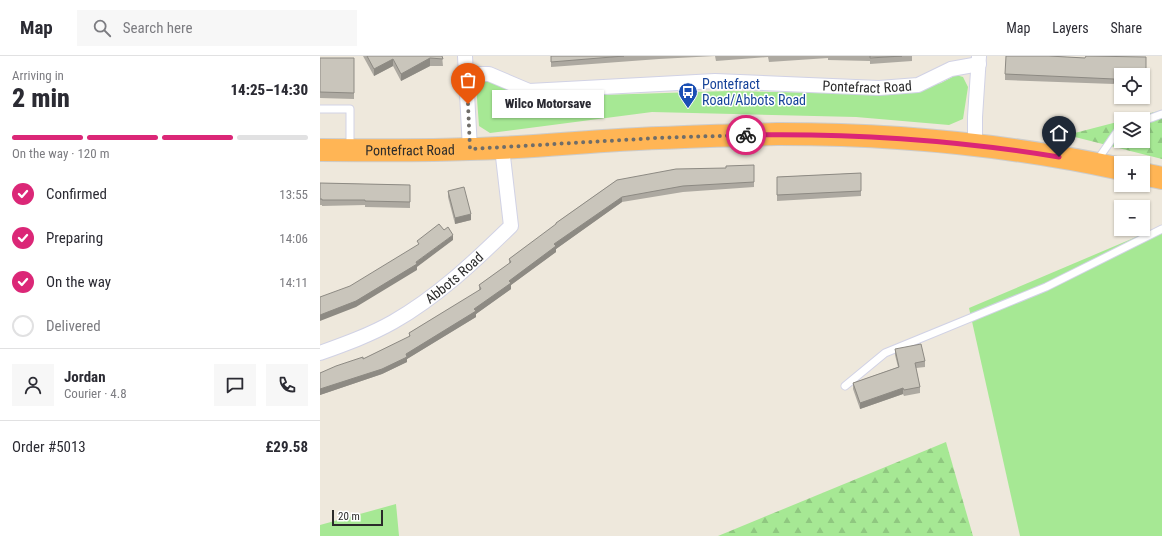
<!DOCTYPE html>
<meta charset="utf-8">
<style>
body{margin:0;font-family:"Roboto Condensed",sans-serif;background:#f7f7f7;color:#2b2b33;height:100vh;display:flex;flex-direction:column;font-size:15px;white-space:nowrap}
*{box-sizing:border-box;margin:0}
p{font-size:13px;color:#7c7c81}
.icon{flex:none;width:22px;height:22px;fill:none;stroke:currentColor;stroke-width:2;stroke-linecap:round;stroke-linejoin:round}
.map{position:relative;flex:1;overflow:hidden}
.details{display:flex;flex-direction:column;background:#fff;width:320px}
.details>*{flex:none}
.controls{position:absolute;left:794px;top:12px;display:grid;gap:8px}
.controls a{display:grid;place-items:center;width:36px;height:36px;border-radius:0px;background:#fff;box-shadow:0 1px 3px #0004;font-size:20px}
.scale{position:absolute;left:12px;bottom:10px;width:51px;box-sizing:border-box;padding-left:4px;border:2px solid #2b2b2b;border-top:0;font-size:11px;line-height:14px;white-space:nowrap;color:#2b2b2b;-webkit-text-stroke:3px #fff;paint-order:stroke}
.pin{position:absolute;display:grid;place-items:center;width:34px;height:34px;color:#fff;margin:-41px -17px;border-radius:50% 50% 50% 0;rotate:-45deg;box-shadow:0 0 4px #0007}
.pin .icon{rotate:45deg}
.courier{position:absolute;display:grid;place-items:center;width:40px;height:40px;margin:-20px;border:3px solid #db2777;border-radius:50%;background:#fff;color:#222;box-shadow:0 1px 5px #0007}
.bubble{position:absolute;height:28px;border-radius:0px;background:#fff;box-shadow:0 1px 3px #0004;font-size:13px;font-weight:800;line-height:28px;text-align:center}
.headline em{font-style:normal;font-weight:800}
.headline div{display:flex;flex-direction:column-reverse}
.headline{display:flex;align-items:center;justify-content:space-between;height:68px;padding:0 12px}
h1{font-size:26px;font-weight:800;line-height:30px}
.bar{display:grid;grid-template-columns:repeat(4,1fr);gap:6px 4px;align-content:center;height:48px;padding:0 12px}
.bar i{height:5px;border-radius:3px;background:#e1e1e2}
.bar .on{background:#db2777}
.bar p{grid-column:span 4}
.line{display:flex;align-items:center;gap:10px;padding:0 12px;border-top:1px solid #e1e1e2}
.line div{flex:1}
.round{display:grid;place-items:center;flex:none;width:42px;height:42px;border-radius:0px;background:#f7f7f7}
ol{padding:0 12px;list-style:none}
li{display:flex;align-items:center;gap:12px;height:44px}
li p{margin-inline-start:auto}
li .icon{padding:4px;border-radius:50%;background:#db2777;color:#fff;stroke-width:4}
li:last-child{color:#7c7c81}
li i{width:22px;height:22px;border:2px solid #e1e1e2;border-radius:50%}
header{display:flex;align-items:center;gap:24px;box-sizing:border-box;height:56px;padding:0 20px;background:#fff;border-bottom:1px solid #e1e1e2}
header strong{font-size:19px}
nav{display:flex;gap:22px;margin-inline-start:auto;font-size:14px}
.search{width:280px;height:36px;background:#f7f7f7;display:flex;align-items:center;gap:10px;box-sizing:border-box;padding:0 14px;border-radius:0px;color:#7c7c81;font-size:15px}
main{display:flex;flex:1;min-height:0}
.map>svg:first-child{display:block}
.grass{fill:#a6e894}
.forest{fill:url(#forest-firs)}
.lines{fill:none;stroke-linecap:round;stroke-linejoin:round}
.lane-casing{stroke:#d1d2e5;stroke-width:9}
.street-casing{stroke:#d1d2e5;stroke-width:16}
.highway-casing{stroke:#ccc;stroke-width:24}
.lane{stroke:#fff;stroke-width:7}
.street{stroke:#fff;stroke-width:14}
.highway{stroke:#ffb555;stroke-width:22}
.wall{fill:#ada9a1}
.shaded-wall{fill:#8d8a83}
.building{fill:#c9c5bb;stroke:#8d8a83}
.done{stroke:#6f6d69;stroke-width:4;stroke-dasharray:0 7.2}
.route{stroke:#db2777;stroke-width:5}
.labels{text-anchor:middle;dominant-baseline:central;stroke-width:3;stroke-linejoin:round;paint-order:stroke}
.transit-label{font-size:14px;fill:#164399;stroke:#fff;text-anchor:start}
.street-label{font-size:14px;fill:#2b2b2b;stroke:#fff}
</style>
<header>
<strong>Map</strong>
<div class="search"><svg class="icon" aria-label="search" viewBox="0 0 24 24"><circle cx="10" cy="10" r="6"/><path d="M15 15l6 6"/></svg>Search here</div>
<nav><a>Map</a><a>Layers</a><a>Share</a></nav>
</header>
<main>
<section class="details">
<div class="headline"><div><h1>2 min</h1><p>Arriving in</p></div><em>14:25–14:30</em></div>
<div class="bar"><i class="on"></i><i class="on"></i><i class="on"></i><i></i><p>On the way · 120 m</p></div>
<ol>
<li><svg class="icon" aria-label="check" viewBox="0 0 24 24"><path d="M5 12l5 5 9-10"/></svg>Confirmed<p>13:55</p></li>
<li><svg class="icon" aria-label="check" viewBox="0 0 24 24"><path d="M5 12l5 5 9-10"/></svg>Preparing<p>14:06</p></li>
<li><svg class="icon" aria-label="check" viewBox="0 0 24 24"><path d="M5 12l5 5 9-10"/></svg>On the way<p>14:11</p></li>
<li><i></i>Delivered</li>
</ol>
<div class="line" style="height:72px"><a class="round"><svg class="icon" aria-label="person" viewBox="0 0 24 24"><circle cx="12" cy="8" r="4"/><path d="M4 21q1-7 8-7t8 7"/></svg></a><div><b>Jordan</b><p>Courier · 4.8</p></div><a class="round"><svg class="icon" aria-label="chat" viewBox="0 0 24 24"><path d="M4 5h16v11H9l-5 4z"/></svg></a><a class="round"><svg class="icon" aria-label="phone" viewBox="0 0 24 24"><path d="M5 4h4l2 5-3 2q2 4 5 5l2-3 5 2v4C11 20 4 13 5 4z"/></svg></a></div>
<div class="line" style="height:52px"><div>Order #5013</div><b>£29.58</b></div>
</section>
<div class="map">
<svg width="842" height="480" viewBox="0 0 842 480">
<defs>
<pattern id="forest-firs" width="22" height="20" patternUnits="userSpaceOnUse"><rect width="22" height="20" fill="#a6e894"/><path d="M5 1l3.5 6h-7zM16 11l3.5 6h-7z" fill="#8fc780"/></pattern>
</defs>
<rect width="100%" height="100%" fill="#eee8dc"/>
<!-- grass -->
<g class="grass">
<path d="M 636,19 L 643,21 L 648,31 L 643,63 L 629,69 L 536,61 L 332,56 L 170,77 L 159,70 L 156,29 L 163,24 L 170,25 L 217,41 L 409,35 L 552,38 L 604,32 L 621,27 Z"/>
<path d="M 842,170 L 842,480 L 700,480 L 649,252 Z"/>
<path d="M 76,448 L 79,480 L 0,480 L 0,469 Z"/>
</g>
<!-- forest -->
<g class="forest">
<path d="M 842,54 L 842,103 L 747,79 L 801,65 L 801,85 L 823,85 L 823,63 L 809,63 Z"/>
<path d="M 626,386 L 653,480 L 398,480 Z"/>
</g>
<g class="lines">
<defs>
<g id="lane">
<path d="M 0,53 L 30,53 L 30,93"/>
<path d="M 823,65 L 842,58"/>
<path d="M 776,106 L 799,73 L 801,72"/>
<path d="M 525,330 L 565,297 L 726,231 L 842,173"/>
</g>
<g id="street">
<path d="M 145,0 L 150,93"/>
<path id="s1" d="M 146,18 L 169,18 L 209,35 L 395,25 L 559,32 L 598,29 L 631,13 L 659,8"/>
<path d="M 655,90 L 655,61 L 659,0"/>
<path id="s2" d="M 0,297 C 25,288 50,279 73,266 C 117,241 154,206 191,170 L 182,92"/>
</g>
<g id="highway">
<path id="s3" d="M 0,94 C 50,94 100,95 149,93 C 213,92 276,84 339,82 C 379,80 420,79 460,78 C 574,78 690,89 801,113"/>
<path d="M 823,118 L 842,122"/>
</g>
</defs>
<!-- lane casing -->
<use href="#lane" class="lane-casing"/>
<!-- street casing -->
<use href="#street" class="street-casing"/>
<!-- highway casing -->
<use href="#highway" class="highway-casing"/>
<!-- lane -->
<use href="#lane" class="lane"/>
<!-- street -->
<use href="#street" class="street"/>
<!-- highway -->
<use href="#highway" class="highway"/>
</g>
<!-- wall -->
<g class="wall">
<path d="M 43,0 L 122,0 L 123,10 L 110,10 L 81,25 L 73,10 L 54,20 Z"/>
<path d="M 231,0 L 592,0 L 592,5 L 550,8 L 550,5 L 508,4 L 508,2 L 449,6 L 448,1 L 396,5 L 395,0 L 339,3 L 231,11 Z"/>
<path d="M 729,0 L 765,2 L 826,1 L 826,33 L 823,33 L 823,19 L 801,19 L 801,33 L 794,33 L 794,28 L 685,24 L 685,18 Z"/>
<path d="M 0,2 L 34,2 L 34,43 L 0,42 Z"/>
<path d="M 434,109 L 434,131 L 363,136 L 302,146 L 236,193 L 236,196 L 191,229 L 191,233 L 156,258 L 156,261 L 87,303 L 87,306 L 62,318 L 0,339 L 0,317 L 43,303 L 89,281 L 89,277 L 159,235 L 159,229 L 189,208 L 189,203 L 236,169 L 236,167 L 297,124 Z"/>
<path d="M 541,117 L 541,140 L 457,145 L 457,121 Z"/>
<path d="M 0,127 L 90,129 L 90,152 L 45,151 L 45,149 L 2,150 L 2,149 L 0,149 Z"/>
<path d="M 128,135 L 151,164 L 135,168 L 128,141 Z"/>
<path d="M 575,293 L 605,305 L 605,311 L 596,312 L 600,331 L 600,337 L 584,340 L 583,338 L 540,353 L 533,333 L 533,327 L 578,311 L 575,299 Z"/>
</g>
<!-- shaded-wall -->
<g class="shaded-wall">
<path d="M 110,2 L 110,10 L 81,25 L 81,18 Z"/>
<path d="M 73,3 L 73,10 L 54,20 L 54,13 Z"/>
<path d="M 302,141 L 302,146 L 236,193 L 236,196 L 191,229 L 191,233 L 156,258 L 156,261 L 87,303 L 87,306 L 62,318 L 0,339 L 0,333 L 86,298 L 154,253 L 234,188 Z"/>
<path d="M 151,158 L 151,164 L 135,168 L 135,162 Z"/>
<path d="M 133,179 L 133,184 L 97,211 L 97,214 L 36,251 L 0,265 L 0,259 L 96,206 Z"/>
<path d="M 583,332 L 583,338 L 540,353 L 540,347 Z"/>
</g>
<!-- building -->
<g class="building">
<path d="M 47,0 L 122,0 L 123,3 L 110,2 L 81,18 L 73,3 L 54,13 Z"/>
<path d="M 231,0 L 304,0 L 231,6 Z"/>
<path d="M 550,0 L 582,0 L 550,2 Z"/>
<path d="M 686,0 L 729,0 L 765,2 L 766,0 L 826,1 L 826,28 L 823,28 L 823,19 L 801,19 L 801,27 L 794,27 L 794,23 L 685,18 Z"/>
<path d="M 0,2 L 34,2 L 34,37 L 0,36 Z"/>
<path d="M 434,109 L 434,126 L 363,130 L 302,141 L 234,188 L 236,190 L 189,225 L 191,227 L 154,253 L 156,255 L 86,298 L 87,301 L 62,313 L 0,333 L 0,317 L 16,310 L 43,301 L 43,303 L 90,280 L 89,277 L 161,233 L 159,229 L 191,206 L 189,203 L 236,168 L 236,167 L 297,124 L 356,113 L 406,112 L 406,110 Z"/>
<path d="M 541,117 L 541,135 L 457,139 L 457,121 Z"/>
<path d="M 0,127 L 90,129 L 90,146 L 45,145 L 45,144 L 2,144 L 2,143 L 0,143 Z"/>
<path d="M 144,131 L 151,158 L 135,162 L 128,135 Z"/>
<path d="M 119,168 L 124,174 L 128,171 L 133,179 L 96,206 L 97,208 L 36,245 L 0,259 L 0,241 L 30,230 L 99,188 L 97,185 Z"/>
<path d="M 601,288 L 605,305 L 595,307 L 600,331 L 584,334 L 583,332 L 540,347 L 533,327 L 579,311 L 575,293 Z"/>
</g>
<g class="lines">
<!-- done -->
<path class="done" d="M 148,48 L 150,93 L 337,82 L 426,79"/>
<!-- route -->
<path class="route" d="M 426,79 C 531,77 636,84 739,101"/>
</g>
<!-- icons -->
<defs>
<symbol id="bus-pin" viewBox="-11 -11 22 30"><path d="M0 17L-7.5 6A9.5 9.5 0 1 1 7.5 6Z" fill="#1a4fb4" stroke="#fff"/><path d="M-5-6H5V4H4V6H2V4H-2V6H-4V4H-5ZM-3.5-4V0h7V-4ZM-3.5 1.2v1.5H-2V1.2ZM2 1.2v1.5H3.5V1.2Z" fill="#fff"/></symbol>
</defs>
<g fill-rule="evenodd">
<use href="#bus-pin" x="357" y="25" width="22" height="30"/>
</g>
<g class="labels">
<!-- transit labels -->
<g class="transit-label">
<text x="382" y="28">Pontefract<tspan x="382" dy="16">Road/Abbots Road</tspan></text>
</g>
<!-- street labels -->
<g class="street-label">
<text stroke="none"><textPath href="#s1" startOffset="405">Pontefract Road</textPath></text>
<text stroke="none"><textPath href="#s3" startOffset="90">Pontefract Road</textPath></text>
<text stroke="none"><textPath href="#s2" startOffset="155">Abbots Road</textPath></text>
</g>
</g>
</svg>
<div class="controls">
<a><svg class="icon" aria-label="locate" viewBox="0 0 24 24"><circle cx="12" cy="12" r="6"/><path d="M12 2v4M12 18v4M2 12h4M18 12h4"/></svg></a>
<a><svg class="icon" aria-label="layers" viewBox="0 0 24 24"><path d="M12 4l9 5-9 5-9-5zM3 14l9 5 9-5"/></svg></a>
<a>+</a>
<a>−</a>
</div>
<div class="scale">20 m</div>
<div class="pin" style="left:148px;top:48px;background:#ea580c"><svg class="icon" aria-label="bag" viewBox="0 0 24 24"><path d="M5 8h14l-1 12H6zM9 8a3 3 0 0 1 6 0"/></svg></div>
<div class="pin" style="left:739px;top:101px;background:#1f2937"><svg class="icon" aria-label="home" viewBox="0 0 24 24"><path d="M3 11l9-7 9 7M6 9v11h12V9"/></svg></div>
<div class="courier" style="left:426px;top:79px"><svg class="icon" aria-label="bike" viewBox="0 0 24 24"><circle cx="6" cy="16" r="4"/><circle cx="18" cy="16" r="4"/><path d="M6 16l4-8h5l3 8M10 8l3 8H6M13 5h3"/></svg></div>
<div class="bubble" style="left:172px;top:34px;width:112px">Wilco Motorsave</div>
</div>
</main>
